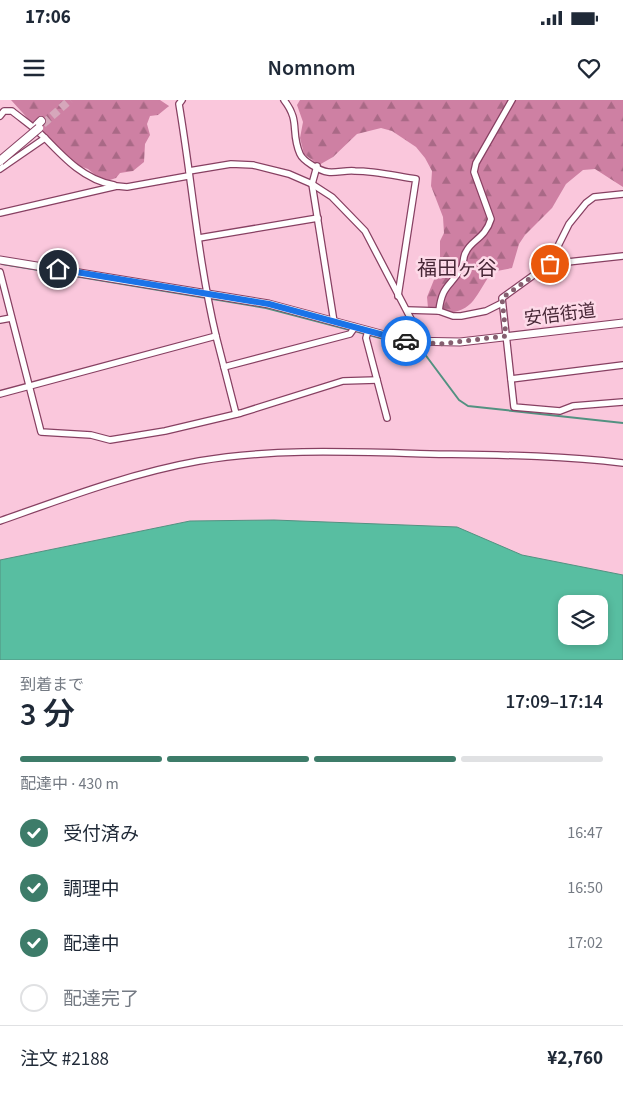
<!DOCTYPE html>
<html lang="ja">
<meta charset="utf-8">
<style>
body{margin:0;font-family:"Source Sans 3","Noto Sans JP",sans-serif;background:#f6f6f7;color:#1f2937;height:100vh;display:flex;flex-direction:column;font-size:19px;white-space:nowrap}
*{box-sizing:border-box;margin:0}
p{font-size:16px;color:#747a83}
.icon{flex:none;width:28px;height:28px;fill:none;stroke:currentColor;stroke-width:2;stroke-linecap:round;stroke-linejoin:round}
.map{position:relative;height:560px;overflow:hidden}
.side{display:flex;flex-direction:column;background:#fff;flex:1}
.side>*{flex:none}
.tools{position:absolute;left:558px;top:495px;display:grid;gap:10px}
.tools a{display:grid;place-items:center;width:50px;height:50px;border-radius:10px;background:#fff;box-shadow:0 2px 8px #0003;font-size:25px}
.pin{position:absolute;display:grid;place-items:center;width:42px;height:42px;color:#fff;margin:-21px;border:2px solid #fff;border-radius:50%;box-shadow:0 1px 5px #0007}
.courier{position:absolute;display:grid;place-items:center;width:50px;height:50px;margin:-25px;border:4px solid #1a73e8;border-radius:50%;background:#fff;color:#222;box-shadow:0 1px 6px #0007}
.head em{font-style:normal;font-weight:600}
.head div{display:flex;flex-direction:column-reverse}
.head{display:flex;align-items:center;justify-content:space-between;height:85px;padding:0 20px}
h1{font-size:32px;font-weight:600;line-height:38px}
.bar{display:grid;grid-template-columns:repeat(4,1fr);gap:8px 5px;align-content:center;height:60px;padding:0 20px}
.bar i{height:6px;border-radius:4px;background:#e0e1e3}
.bar .on{background:#3d7c69}
.bar p{grid-column:span 4}
.line{display:flex;align-items:center;gap:12px;padding:0 20px;border-top:1px solid #e0e1e3}
.line div{flex:1}
ol{padding:0 20px;list-style:none}
li{display:flex;align-items:center;gap:15px;height:55px}
li p{margin-inline-start:auto}
li .icon{padding:5px;border-radius:50%;background:#3d7c69;color:#fff;stroke-width:4}
li:last-child{color:#747a83}
li i{width:28px;height:28px;border:2px solid #e0e1e3;border-radius:50%}
.status{display:flex;justify-content:space-between;align-items:center;height:35px;padding:0 25px;background:#fff;direction:ltr}
.status svg{height:14px;fill:currentColor}
header{display:flex;justify-content:space-between;align-items:center;height:65px;padding:0 20px;background:#fff;font-size:22px;font-weight:600}
.map>svg:first-child{display:block}
.forest{fill:url(#forest-firs)}
.water{fill:#58bea1;stroke:#539181;fill-rule:evenodd}
.lines{fill:none;stroke-linecap:round;stroke-linejoin:round}
.stream{stroke:#539181;stroke-width:2}
.highway-tunnel{stroke:#d6a7bb;stroke-width:8;stroke-dasharray:8 4;stroke-linecap:butt}
.minor-casing{stroke:#874062;stroke-width:8}
.major-casing{stroke:#874062;stroke-width:9}
.highway-casing{stroke:#874062;stroke-width:10}
.minor{stroke:#fff;stroke-width:5.5}
.major{stroke:#fff;stroke-width:7}
.highway{stroke:#fff;stroke-width:8}
.highway-bridge-casing{stroke:#874062;stroke-width:10;stroke-linecap:butt}
.highway-bridge{stroke:#fff;stroke-width:8}
.done{stroke:#865f70;stroke-width:5;stroke-dasharray:0 9}
.route{stroke:#1a73e8;stroke-width:6}
.labels{text-anchor:middle;dominant-baseline:central;stroke-width:5;stroke-linejoin:round;paint-order:stroke}
.street-label{font-size:18px;fill:#472736;stroke:#fddae8}
.quarter-label{font-size:20px;fill:#472736;stroke:#fddae8}
</style>
<div class="status"><b>17:06</b><svg viewBox="0 0 49 12"><path d="M0 12V9h3v3zM5 12V6h3v6zM10 12V3h3v9zM15 12V0h3v12zM26 1h20v11H26zM47 4h2v5h-2z"/></svg></div>
<header><svg class="icon" aria-label="menu" viewBox="0 0 24 24"><path d="M4 6h16M4 12h16M4 18h16"/></svg>Nomnom<svg class="icon" aria-label="heart" viewBox="0 0 24 24"><path d="M12 20l-8-8c-3-5 5-10 8-4 3-6 11-1 8 4z"/></svg></header>
<div class="map">
<svg width="623" height="560" viewBox="0 0 623 560">
<defs>
<pattern id="forest-firs" width="22" height="20" patternUnits="userSpaceOnUse" patternTransform="scale(1.25)"><rect width="22" height="20" fill="#ce80a3"/><path d="M5 1l3.5 6h-7zM16 11l3.5 6h-7z" fill="#a96986"/></pattern>
</defs>
<rect width="100%" height="100%" fill="#fac7dc"/>
<!-- forest -->
<g class="forest">
<path d="M 11,0 L 160,0 L 169,6 L 158,15 L 150,16 L 147,24 L 150,35 L 145,44 L 144,62 L 133,71 L 120,73 L 116,78 L 104,82 L 88,69 L 77,65 L 40,32 Z"/>
<path d="M 300,0 L 623,0 L 623,87 L 595,69 L 583,70 L 566,84 L 552,108 L 525,135 L 519,144 L 512,168 L 492,172 C 472,200 475,213 435,214 L 428,208 L 427,197 L 440,165 L 440,141 L 444,133 L 443,117 L 431,86 L 432,71 L 425,58 L 416,47 L 392,31 L 381,28 L 357,34 L 333,57 L 319,65 L 304,54 L 300,38 L 303,22 L 297,5 Z"/>
</g>
<!-- water -->
<path class="water" d="M 274,420 L 457,427 L 522,455 L 623,475 L 623,560 L 0,560 L 0,460 L 190,421 ZM 566,504 L 599,504 L 599,536 L 566,536 Z"/>
<g class="lines">
<!-- stream -->
<g class="stream">
<path d="M 2,164 L 266,208 L 350,230"/>
<path d="M 355,231 L 365,234"/>
<path d="M 369,235 L 421,249 L 459,300 L 468,306 L 623,323"/>
</g>
<!-- highway-tunnel -->
<path class="highway-tunnel" d="M 43,24 L 70,0"/>
<defs>
<g id="minor">
<path d="M 284,0 C 301,22 290,31 300,54 C 303,61 320,71 328,72 C 337,73 346,70 355,71 C 375,71 396,76 416,79 L 398,196"/>
<path d="M 0,16 L 4,11 L 12,11 C 23,20 35,28 45,38 C 65,59 85,80 114,85"/>
<path d="M 317,66 L 312,84 L 334,222"/>
<path d="M 0,69 L 45,38"/>
<path d="M 189,71 L 231,64 L 253,65 L 289,74 L 312,84 L 332,97 L 365,131 L 423,242"/>
<path d="M 623,94 L 594,97 L 586,103 L 569,124 L 549,164 L 502,198 L 514,307 L 560,311 L 573,306 L 623,302"/>
<path d="M 0,113 L 117,86 L 127,87 L 188,76"/>
<path d="M 199,138 L 318,118"/>
<path d="M 549,164 L 623,156"/>
<path d="M 0,172 L 41,332 L 91,335 L 110,340 L 165,331 L 241,313 L 343,281 L 377,280"/>
<path d="M 407,210 L 439,211 L 453,216 L 461,216 L 486,211 L 502,203"/>
<path d="M 439,211 C 442,184 451,187 462,167 C 464,162 463,156 466,152 C 471,140 485,139 491,119 L 474,72 L 476,63 L 512,0"/>
<path d="M 0,220 L 11,218"/>
<path d="M 368,231 L 366,238 L 387,318"/>
<path d="M 216,236 L 236,314"/>
<path d="M 224,267 L 350,234 L 355,227"/>
<path d="M 511,279 L 623,265"/>
<path d="M 0,294 L 216,236 C 198,160 192,81 179,4 L 182,0"/>
<path d="M 0,421 C 65,398 131,373 199,361 C 276,348 353,352 430,354 C 494,355 559,355 623,363"/>
</g>
<path id="major" d="M 0,160 L 269,204 L 407,241 L 460,242 L 623,223"/>
<path id="highway" d="M 37,25 L 41,21"/>
</defs>
<!-- minor casing -->
<use href="#minor" class="minor-casing"/>
<!-- major casing -->
<use href="#major" class="major-casing"/>
<!-- highway casing -->
<use href="#highway" class="highway-casing"/>
<!-- minor -->
<use href="#minor" class="minor"/>
<!-- major -->
<use href="#major" class="major"/>
<!-- highway -->
<use href="#highway" class="highway"/>
<defs>
<path id="highway-bridge" d="M 0,61 L 39,28"/>
</defs>
<!-- highway-bridge casing -->
<use href="#highway-bridge" class="highway-bridge-casing"/>
<!-- highway-bridge -->
<use href="#highway-bridge" class="highway-bridge"/>
</g>
<g class="lines">
<!-- done -->
<path class="done" d="M 406,241 L 440,244 L 506,236 L 502,198 L 550,164"/>
<!-- route -->
<path class="route" d="M 58,169 L 269,204 L 406,241"/>
</g>
<g class="labels">
<!-- street labels -->
<g class="street-label">
<text transform="translate(560 215) rotate(-7)">安倍街道</text>
</g>
<!-- quarter labels -->
<g class="quarter-label">
<text x="457" y="169">福田ヶ谷</text>
</g>
</g>
</svg>
<div class="tools">
<a><svg class="icon" aria-label="layers" viewBox="0 0 24 24"><path d="M12 4l9 5-9 5-9-5zM3 14l9 5 9-5"/></svg></a>
</div>
<div class="pin" style="left:550px;top:164px;background:#ea580c"><svg class="icon" aria-label="bag" viewBox="0 0 24 24"><path d="M5 8h14l-1 12H6zM9 8a3 3 0 0 1 6 0"/></svg></div>
<div class="pin" style="left:58px;top:169px;background:#1f2937"><svg class="icon" aria-label="home" viewBox="0 0 24 24"><path d="M3 11l9-7 9 7M6 9v11h12V9"/></svg></div>
<div class="courier" style="left:406px;top:241px"><svg class="icon" aria-label="car" viewBox="0 0 24 24"><path d="M5 17H2v-5l4-1 3-4h7l3 4 3 1v5h-3M9 17h6M6 11h13"/><circle cx="7" cy="17" r="2"/><circle cx="17" cy="17" r="2"/></svg></div>
</div>
<section class="side">
<div class="head"><div><h1>3 分</h1><p>到着まで</p></div><em>17:09–17:14</em></div>
<div class="bar"><i class="on"></i><i class="on"></i><i class="on"></i><i></i><p>配達中 · 430 m</p></div>
<ol>
<li><svg class="icon" aria-label="check" viewBox="0 0 24 24"><path d="M5 12l5 5 9-10"/></svg>受付済み<p>16:47</p></li>
<li><svg class="icon" aria-label="check" viewBox="0 0 24 24"><path d="M5 12l5 5 9-10"/></svg>調理中<p>16:50</p></li>
<li><svg class="icon" aria-label="check" viewBox="0 0 24 24"><path d="M5 12l5 5 9-10"/></svg>配達中<p>17:02</p></li>
<li><i></i>配達完了</li>
</ol>
<div class="line" style="height:65px"><div>注文 #2188</div><b>¥2,760</b></div>
</section>
